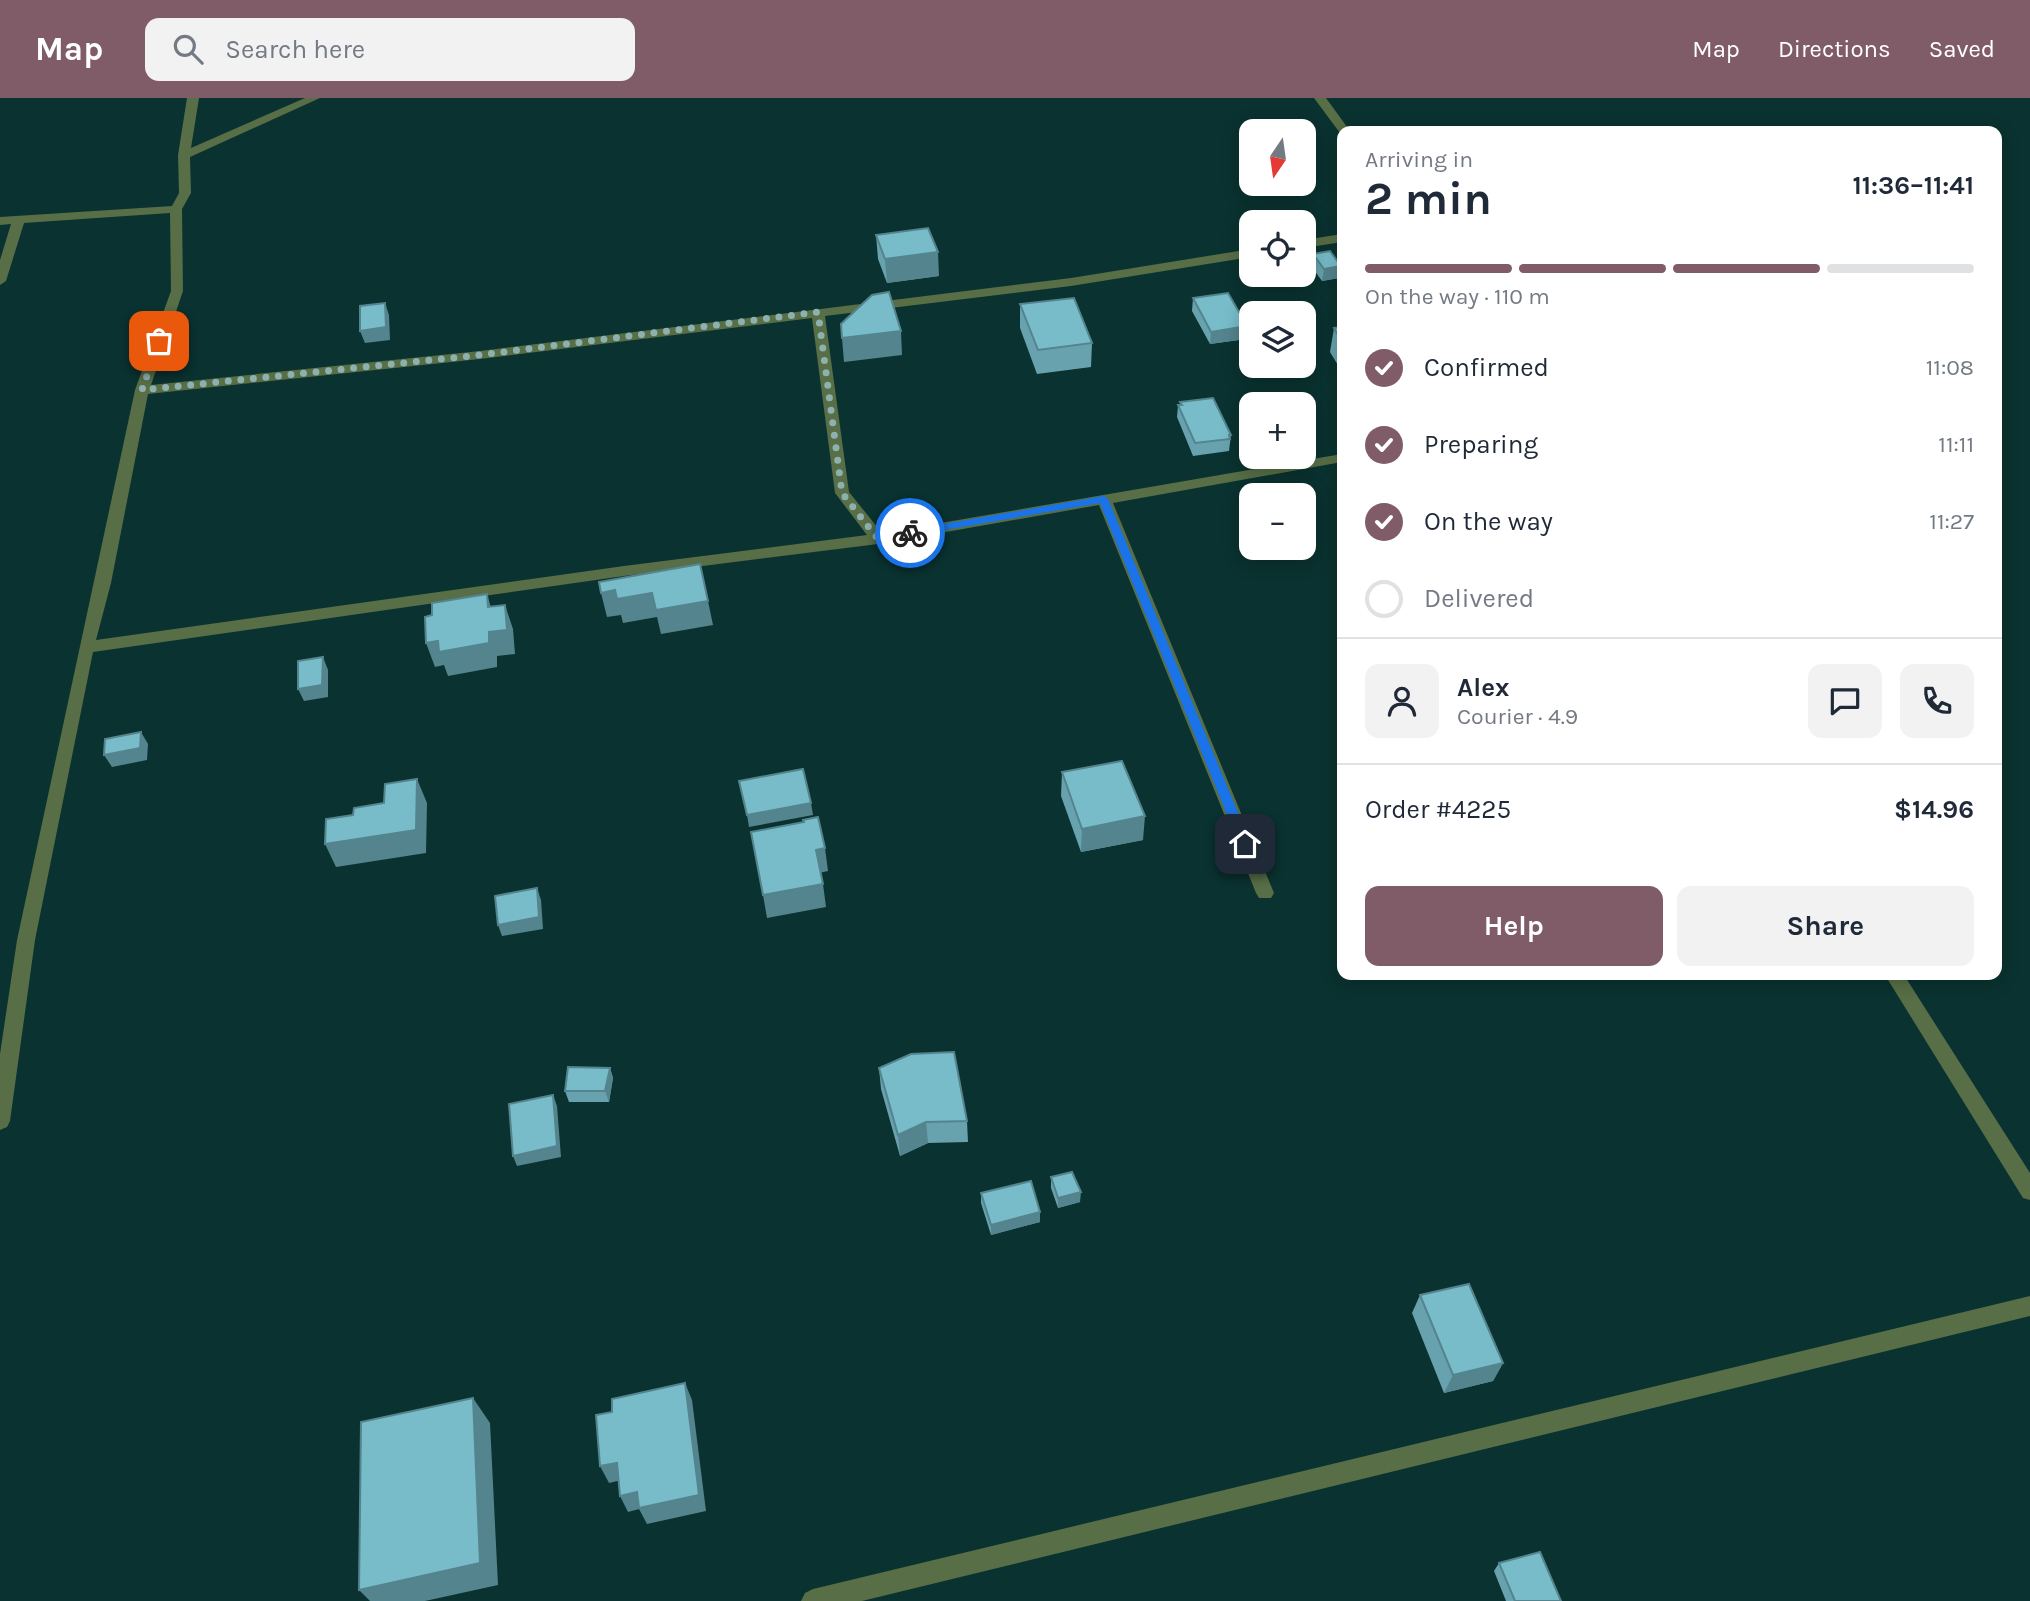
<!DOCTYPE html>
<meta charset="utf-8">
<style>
body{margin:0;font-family:Karla,sans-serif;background:#f2f2f3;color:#1f2937;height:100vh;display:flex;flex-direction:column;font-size:26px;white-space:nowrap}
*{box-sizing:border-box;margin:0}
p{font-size:23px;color:#747a83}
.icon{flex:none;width:38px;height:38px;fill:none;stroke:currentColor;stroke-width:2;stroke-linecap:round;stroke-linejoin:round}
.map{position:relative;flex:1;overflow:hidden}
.sheet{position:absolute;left:1337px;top:28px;width:665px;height:854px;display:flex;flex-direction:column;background:#fff;border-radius:14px;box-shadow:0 4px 18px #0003}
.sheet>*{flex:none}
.needle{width:46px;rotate:193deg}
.buttons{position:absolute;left:1239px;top:21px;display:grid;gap:14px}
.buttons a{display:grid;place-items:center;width:77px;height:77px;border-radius:14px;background:#fff;box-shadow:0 4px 18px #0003;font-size:35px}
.pin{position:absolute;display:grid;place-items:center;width:60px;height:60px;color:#fff;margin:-30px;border-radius:14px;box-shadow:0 4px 10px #0006}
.courier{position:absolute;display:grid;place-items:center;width:70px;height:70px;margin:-35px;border:5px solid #1a73e8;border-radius:50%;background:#fff;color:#222;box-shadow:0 2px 9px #0007}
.head em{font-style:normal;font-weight:700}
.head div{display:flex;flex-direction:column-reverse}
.head{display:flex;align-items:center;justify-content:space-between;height:119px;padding:0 28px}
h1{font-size:46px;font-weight:700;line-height:52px}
.bar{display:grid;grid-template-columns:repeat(4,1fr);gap:10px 7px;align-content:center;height:84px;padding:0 28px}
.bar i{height:9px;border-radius:5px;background:#e0e1e3}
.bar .on{background:#7f5c68}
.bar p{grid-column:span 4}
.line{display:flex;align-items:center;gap:18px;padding:0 28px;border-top:2px solid #e0e1e3}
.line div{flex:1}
.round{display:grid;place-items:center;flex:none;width:74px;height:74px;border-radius:14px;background:#f2f2f3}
ol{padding:0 28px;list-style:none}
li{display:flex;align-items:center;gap:21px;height:77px}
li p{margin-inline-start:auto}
li .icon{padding:7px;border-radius:50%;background:#7f5c68;color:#fff;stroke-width:4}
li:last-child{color:#747a83}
li i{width:38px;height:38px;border:4px solid #e0e1e3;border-radius:50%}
.action{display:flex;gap:14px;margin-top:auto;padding:14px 28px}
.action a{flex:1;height:80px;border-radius:14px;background:#7f5c68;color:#fff;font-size:28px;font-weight:700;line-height:80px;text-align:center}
.action a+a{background:#f2f2f3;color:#1f2937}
header{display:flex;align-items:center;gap:42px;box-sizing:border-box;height:98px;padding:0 35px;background:#7f5c68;color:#fff}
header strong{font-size:33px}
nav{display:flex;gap:38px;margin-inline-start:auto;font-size:24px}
.search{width:490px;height:63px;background:#f2f2f3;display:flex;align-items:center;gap:18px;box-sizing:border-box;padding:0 24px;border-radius:14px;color:#747a83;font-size:26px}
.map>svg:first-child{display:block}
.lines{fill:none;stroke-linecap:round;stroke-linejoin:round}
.street{fill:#576e46;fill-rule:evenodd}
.wall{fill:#67a2ae}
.shaded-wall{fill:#54848d}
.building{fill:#78bcca;stroke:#54848d;stroke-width:2}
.route{fill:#1a73e8}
.done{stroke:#8cb1af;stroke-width:7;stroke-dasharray:0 12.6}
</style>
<header>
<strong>Map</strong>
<div class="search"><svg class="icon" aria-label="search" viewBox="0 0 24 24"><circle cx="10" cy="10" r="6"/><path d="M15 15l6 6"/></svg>Search here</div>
<nav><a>Map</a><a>Directions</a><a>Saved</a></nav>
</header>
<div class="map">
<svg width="2030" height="1503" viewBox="0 0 2030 1503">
<rect width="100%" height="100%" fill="#0a3230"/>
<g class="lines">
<!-- street -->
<g class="street">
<path d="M 187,0 L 199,0 L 191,50 L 305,0 L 320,0 L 190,59 L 191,95 L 182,111 L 183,193 L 151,287 L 480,253 L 1071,180 L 1251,151 L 1251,159 L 1071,188 L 825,218 L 849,394 L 882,435 L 1342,356 L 1342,364 L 1113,405 L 1274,795 L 1271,800 L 1259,800 L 1256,795 L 1099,407 L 878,446 L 624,478 L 93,554 L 35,842 L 10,1023 L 7,1029 L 0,1032 L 0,956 L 17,842 L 135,292 L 171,193 L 170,115 L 24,125 L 6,183 L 0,187 L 0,162 L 11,126 L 0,127 L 0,119 L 172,108 L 179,95 L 178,57 ZM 812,220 L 835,395 L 867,437 L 624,468 L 96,542 L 111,485 L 148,296 L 480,261 Z"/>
<path d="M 1314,0 L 1326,0 L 1350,33 L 1340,35 Z"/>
<path d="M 1342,136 L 1342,144 L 1304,150 L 1304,142 Z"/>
<path d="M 1885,877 L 1904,877 L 2030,1075 L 2030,1102 L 2023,1100 Z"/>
<path d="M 2030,1198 L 2030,1218 L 862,1503 L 801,1503 L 805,1495 L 813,1491 Z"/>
</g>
</g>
<!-- wall -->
<g class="wall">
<path d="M 876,137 L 939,178 L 887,185 L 878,161 Z"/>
<path d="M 1313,156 L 1339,180 L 1322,183 L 1311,168 Z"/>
<path d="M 1193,200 L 1246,241 L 1210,246 L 1192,213 Z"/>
<path d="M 1020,206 L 1092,245 L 1091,269 L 1037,276 L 1020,230 Z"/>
<path d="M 1342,229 L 1342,274 L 1330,254 L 1334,230 Z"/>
<path d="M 1180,304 L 1231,337 L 1229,353 L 1193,358 L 1177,319 L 1178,307 L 1180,307 Z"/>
<path d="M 1062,674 L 1143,742 L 1081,754 L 1061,698 Z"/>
<path d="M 610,970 L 613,980 L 609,1004 L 569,1004 L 565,993 Z"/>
<path d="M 879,970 L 967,1023 L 968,1044 L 928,1045 L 900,1058 L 881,991 Z"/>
<path d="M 1051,1079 L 1080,1104 L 1058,1110 L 1051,1090 Z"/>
<path d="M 981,1095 L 1040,1114 L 1040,1124 L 991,1137 L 981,1105 Z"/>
<path d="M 1420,1197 L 1503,1265 L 1493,1283 L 1444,1295 L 1412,1215 Z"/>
<path d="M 1499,1465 L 1561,1503 L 1506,1503 L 1494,1473 Z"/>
</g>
<!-- shaded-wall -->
<g class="shaded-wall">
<path d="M 938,154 L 939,178 L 887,185 L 885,161 Z"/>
<path d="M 1341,168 L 1339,180 L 1322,183 L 1324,171 Z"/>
<path d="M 385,205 L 389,217 L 390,242 L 365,245 L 360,233 Z"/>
<path d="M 1247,228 L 1246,241 L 1210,246 L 1211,234 Z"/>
<path d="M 901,233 L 902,257 L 844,264 L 842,240 Z"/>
<path d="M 615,492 L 652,495 L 708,503 L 713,527 L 661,536 L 657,519 L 623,525 L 621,517 L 607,519 L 601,495 Z"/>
<path d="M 487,496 L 494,520 L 505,507 L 513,531 L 515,556 L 497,558 L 497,569 L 448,578 L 444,567 L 435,569 L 426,545 L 489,534 Z"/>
<path d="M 323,559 L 328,572 L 328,599 L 304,603 L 298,591 Z"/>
<path d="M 141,634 L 148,646 L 147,662 L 112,669 L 104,657 Z"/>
<path d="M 417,681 L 427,705 L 426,755 L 336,769 L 325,746 Z"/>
<path d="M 811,705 L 813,717 L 749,729 L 747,717 Z"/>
<path d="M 1145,718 L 1143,742 L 1081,754 L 1082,731 Z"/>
<path d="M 825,750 L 828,773 L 819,775 L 816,752 Z"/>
<path d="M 823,786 L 826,809 L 767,820 L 763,797 Z"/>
<path d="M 537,790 L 541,802 L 543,831 L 502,838 L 498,827 Z"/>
<path d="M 610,970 L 613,980 L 609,1004 L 605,993 Z"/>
<path d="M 553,997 L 557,1008 L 561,1059 L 517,1068 L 513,1058 Z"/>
<path d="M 926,1024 L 928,1045 L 900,1058 L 898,1037 Z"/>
<path d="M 1081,1094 L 1080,1104 L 1058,1110 L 1058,1100 Z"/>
<path d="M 1040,1114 L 1040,1124 L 991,1137 L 991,1127 Z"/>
<path d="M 1503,1265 L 1493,1283 L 1444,1295 L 1453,1277 Z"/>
<path d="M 685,1285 L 692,1302 L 706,1413 L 647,1426 L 639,1411 L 628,1414 L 620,1398 L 637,1394 Z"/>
<path d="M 473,1300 L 490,1325 L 498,1487 L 425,1503 L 370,1503 L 359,1492 Z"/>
<path d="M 617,1365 L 626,1381 L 609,1385 L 600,1368 Z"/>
</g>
<!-- building -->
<g class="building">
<path d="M 928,130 L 938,154 L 885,161 L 876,137 Z"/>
<path d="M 1330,153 L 1341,168 L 1324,171 L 1313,156 Z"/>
<path d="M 889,194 L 901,233 L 842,240 L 841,226 L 872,197 Z"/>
<path d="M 1228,195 L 1247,228 L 1211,234 L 1193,200 Z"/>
<path d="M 1074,200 L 1092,245 L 1038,252 L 1020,206 Z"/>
<path d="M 385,205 L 386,229 L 360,233 L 360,208 Z"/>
<path d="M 1342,229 L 1342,244 L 1334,230 Z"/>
<path d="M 1213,300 L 1231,337 L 1229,337 L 1230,341 L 1195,345 L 1178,307 L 1182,307 L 1180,304 Z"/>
<path d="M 700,466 L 708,503 L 656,512 L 652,495 L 617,501 L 615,492 L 601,495 L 599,484 Z"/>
<path d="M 487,496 L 488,509 L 505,507 L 507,532 L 489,534 L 489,545 L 439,554 L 438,543 L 426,545 L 425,519 L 432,517 L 432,505 Z"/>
<path d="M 323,559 L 322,587 L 298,591 L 298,563 Z"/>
<path d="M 141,634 L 140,650 L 104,657 L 105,641 Z"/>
<path d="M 1122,663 L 1145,718 L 1082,731 L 1062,674 Z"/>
<path d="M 803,671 L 811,705 L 747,717 L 739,683 Z"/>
<path d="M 417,681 L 416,732 L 325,746 L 326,721 L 353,717 L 354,710 L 384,705 L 385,686 Z"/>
<path d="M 818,719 L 825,750 L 816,752 L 823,786 L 763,797 L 751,734 L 804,724 L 803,722 Z"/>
<path d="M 537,790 L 539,819 L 498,827 L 495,798 Z"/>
<path d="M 954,954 L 967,1023 L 926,1024 L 898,1037 L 879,970 L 911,956 Z"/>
<path d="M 568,969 L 610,970 L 605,993 L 565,993 Z"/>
<path d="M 553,997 L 557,1048 L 513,1058 L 509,1006 Z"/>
<path d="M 1072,1074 L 1081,1094 L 1058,1100 L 1051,1079 Z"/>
<path d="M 1031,1083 L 1040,1114 L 991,1127 L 981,1095 Z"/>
<path d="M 1469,1186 L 1503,1265 L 1453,1277 L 1420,1197 Z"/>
<path d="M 685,1285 L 699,1397 L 639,1410 L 637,1394 L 620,1398 L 617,1365 L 600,1368 L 596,1317 L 612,1314 L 612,1301 Z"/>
<path d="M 473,1300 L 480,1465 L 359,1492 L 361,1324 Z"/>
<path d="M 1540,1454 L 1561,1503 L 1515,1503 L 1499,1465 Z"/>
</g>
<!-- route -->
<path class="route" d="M 1104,398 L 1108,401 L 1251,746 L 1249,749 L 1241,749 L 1239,746 L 1100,405 L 910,438 L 905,435 L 910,432 Z"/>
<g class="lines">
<!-- done -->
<path class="done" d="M 159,243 L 142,292 L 480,257 L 818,214 L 842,395 L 878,441 L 910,435"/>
</g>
</svg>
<div class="buttons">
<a><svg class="needle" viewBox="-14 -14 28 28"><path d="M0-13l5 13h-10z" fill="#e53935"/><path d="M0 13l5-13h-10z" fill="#747a83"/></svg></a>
<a><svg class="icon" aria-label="locate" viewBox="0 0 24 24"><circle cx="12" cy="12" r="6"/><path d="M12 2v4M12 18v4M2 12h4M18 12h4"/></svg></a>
<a><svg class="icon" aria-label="layers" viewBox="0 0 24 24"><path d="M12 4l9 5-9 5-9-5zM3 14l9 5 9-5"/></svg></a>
<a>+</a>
<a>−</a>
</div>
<div class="pin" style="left:159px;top:243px;background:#ea580c"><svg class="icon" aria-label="bag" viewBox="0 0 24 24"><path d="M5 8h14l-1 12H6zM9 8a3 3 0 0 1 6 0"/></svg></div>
<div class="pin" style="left:1245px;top:746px;background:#1f2937"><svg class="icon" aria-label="home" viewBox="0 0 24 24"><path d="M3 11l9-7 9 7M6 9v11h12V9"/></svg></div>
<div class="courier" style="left:910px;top:435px"><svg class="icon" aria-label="bike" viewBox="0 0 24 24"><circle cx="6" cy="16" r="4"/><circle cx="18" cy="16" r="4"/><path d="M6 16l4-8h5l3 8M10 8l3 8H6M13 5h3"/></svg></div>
<section class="sheet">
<div class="head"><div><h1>2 min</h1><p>Arriving in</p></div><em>11:36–11:41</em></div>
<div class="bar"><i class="on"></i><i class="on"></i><i class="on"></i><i></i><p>On the way · 110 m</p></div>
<ol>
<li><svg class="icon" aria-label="check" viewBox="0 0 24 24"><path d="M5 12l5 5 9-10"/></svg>Confirmed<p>11:08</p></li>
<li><svg class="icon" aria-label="check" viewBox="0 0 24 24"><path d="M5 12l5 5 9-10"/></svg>Preparing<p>11:11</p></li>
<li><svg class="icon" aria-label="check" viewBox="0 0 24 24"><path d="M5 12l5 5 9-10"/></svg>On the way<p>11:27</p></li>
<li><i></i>Delivered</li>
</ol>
<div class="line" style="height:126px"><a class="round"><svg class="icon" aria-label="person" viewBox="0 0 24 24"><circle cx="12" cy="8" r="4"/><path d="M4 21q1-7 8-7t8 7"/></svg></a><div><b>Alex</b><p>Courier · 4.9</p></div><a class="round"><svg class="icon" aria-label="chat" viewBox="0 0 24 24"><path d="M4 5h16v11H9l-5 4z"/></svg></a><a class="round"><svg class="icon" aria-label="phone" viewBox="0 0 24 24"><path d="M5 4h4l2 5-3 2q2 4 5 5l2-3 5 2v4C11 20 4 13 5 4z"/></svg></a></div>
<div class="line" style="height:91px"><div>Order #4225</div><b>$14.96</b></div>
<div class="action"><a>Help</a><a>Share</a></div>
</section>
</div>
